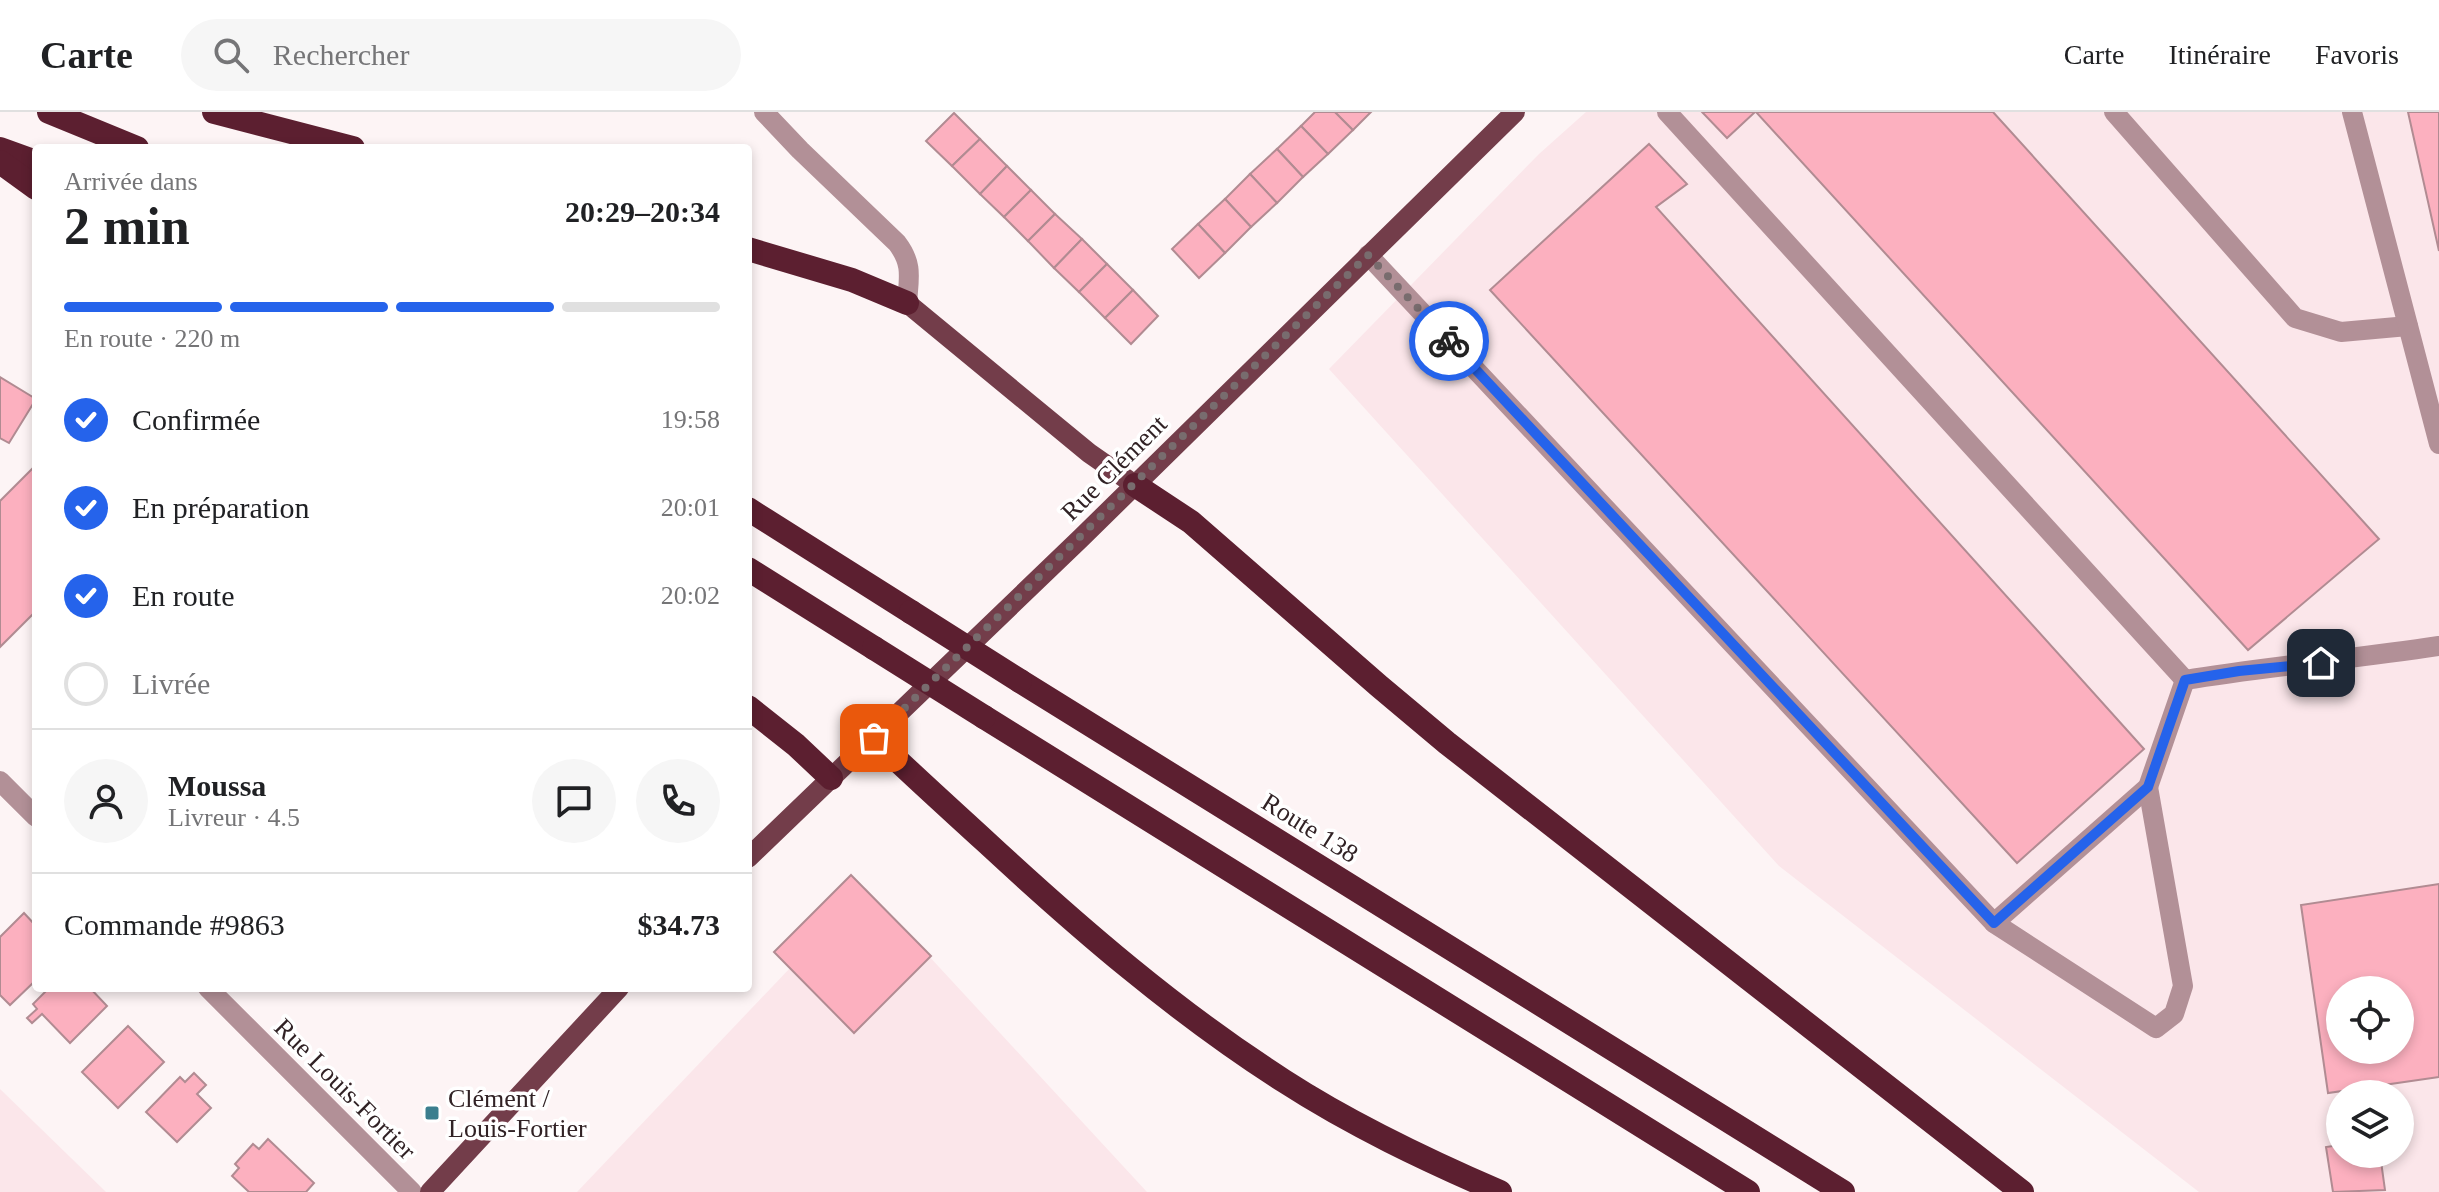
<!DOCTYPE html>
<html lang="fr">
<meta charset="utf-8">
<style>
body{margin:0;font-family:"Times New Roman",serif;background:#f6f6f6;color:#202124;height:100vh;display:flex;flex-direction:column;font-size:30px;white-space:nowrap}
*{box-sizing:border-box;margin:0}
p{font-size:26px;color:#757577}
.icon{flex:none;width:44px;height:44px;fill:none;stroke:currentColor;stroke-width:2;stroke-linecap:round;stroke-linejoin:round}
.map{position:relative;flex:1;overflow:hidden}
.panel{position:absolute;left:32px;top:32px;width:720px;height:848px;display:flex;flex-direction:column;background:#fff;border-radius:8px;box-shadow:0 4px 12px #0003}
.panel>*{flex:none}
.buttons{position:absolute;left:2326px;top:864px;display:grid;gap:16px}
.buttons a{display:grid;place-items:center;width:88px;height:88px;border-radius:50%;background:#fff;box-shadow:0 4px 12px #0003;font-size:40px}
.pin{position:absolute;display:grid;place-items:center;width:68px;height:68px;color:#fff;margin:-34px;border-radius:16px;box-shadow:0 4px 12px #0006}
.courier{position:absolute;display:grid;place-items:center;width:80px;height:80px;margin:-40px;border:6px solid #2563eb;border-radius:50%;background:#fff;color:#222;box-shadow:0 2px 10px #0007}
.summary em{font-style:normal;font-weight:800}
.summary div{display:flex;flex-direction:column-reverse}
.summary{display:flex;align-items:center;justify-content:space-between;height:136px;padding:0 32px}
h1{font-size:52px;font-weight:800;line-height:60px}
.bar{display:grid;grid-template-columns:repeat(4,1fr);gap:12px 8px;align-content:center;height:96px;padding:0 32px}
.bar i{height:10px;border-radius:6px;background:#e0e0e0}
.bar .current{background:#2563eb}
.bar p{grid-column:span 4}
.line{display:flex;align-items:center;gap:20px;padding:0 32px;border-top:2px solid #e0e0e0}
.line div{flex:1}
.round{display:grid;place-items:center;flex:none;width:84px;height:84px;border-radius:42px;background:#f6f6f6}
ol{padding:0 32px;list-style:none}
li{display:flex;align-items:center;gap:24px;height:88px}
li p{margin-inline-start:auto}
li .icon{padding:8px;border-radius:50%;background:#2563eb;color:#fff;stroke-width:4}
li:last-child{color:#757577}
li i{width:44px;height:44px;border:4px solid #e0e0e0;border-radius:50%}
header{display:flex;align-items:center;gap:48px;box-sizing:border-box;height:112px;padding:0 40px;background:#fff;border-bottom:2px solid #e0e0e0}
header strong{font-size:38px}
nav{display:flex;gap:44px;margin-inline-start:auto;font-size:28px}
.search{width:560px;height:72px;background:#f6f6f6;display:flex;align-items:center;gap:20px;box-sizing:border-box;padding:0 28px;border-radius:44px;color:#757577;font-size:30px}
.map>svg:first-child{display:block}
.built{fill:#fbe6ea;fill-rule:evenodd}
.building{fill:#fcb0bf;stroke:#b18b92;stroke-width:2;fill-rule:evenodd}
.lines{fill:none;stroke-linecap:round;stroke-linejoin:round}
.minor{stroke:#b29097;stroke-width:20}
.major{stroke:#733d4a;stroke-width:20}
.highway{stroke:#5c1f30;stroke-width:24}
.highway-bridge{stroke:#5c1f30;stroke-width:24}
.done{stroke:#786c6e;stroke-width:8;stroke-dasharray:0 14.4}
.route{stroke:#2563eb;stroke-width:10}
.poi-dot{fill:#3b7e8e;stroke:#fff;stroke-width:3}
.labels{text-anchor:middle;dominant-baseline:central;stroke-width:7;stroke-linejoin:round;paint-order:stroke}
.street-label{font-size:26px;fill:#312225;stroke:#fff}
.poi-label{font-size:26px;fill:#312225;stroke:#fff;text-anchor:start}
</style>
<header>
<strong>Carte</strong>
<div class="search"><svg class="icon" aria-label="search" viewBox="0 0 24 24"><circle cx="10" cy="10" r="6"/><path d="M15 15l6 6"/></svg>Rechercher</div>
<nav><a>Carte</a><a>Itinéraire</a><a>Favoris</a></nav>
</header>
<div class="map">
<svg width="2439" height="1080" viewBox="0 0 2439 1080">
<rect width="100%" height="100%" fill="#fdf4f5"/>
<!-- built -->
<g class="built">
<path d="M 1586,0 L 2439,0 L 2439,1080 L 2199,1080 L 1779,754 L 1329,257 L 1539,42 ZM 2340,878 L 2400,878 L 2400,938 L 2340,938 ZM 2340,982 L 2400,982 L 2400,1042 L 2340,1042 Z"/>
<path d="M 866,776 L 1147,1080 L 577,1080 Z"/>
<path d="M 0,977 L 106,1080 L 0,1080 Z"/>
</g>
<!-- building -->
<g class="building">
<path d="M 1315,0 L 1335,0 L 1353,18 L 1328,42 L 1301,14 Z"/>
<path d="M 1335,0 L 1371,0 L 1353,18 Z"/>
<path d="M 1702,0 L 1755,0 L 1727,26 Z"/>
<path d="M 1756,0 L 1993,0 L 2379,427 L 2248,538 Z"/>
<path d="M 2408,0 L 2439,0 L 2439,139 Z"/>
<path d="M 954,1 L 980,27 L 952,54 L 926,29 Z"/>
<path d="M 1301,14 L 1328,42 L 1303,65 L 1277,37 Z"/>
<path d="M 980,27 L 1007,54 L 980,82 L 952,54 Z"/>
<path d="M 1649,32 L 1687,72 L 1656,95 L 2144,637 L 2017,751 L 1490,178 Z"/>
<path d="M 1277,37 L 1303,65 L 1277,91 L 1250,62 Z"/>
<path d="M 1007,54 L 1031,78 L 1004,105 L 980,82 Z"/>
<path d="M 1250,62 L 1277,91 L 1251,115 L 1225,87 Z"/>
<path d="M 1031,78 L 1055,102 L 1028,129 L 1004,105 Z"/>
<path d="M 1225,87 L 1251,115 L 1225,141 L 1198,112 Z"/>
<path d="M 1055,102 L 1082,127 L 1054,156 L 1028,129 Z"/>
<path d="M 1198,112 L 1225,141 L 1199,166 L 1172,137 Z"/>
<path d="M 1082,127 L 1107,152 L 1079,180 L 1054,156 Z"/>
<path d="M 1107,152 L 1133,178 L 1105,206 L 1079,180 Z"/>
<path d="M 1133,178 L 1158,204 L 1131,232 L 1105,206 Z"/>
<path d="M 0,265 L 36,287 L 9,331 L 0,326 Z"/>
<path d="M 36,353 L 36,499 L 0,535 L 0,389 Z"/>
<path d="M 851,763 L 931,844 L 854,921 L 774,840 Z"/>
<path d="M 2439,772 L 2439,965 L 2328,981 L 2301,793 ZM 2340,878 L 2400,878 L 2400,938 L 2340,938 Z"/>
<path d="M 24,801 L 36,814 L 36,868 L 10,893 L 0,883 L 0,825 Z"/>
<path d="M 49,876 L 90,876 L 107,894 L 70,931 L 42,902 L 32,911 L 27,906 L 37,897 L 33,892 Z"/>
<path d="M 128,914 L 164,950 L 118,996 L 82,960 Z"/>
<path d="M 194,961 L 206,973 L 197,982 L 211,996 L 177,1030 L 146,1000 L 180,965 L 185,970 Z"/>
<path d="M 268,1027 L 314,1071 L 306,1080 L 249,1080 L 232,1064 L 239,1056 L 235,1052 L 253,1032 L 259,1037 Z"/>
<path d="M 2340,1033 L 2340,1042 L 2380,1042 L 2385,1078 L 2333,1080 L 2326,1035 Z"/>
</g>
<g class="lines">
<!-- minor -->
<g class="minor">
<path d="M 764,0 L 800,38 L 897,131 C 913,152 909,165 907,191"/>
<path d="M 1667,0 L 2185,568 C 2269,554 2355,547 2439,534"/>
<path d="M 2114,0 L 2295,206 L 2341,220 L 2408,214"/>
<path d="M 2352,0 L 2439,332"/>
<path d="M 1368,143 L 1994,811 L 2148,675 L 2185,568"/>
<path d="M 0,669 L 36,705"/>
<path d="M 1994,811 L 2156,916 L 2174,902 L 2183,874 L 2148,675"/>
<path d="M 208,876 L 412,1080"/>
</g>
<!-- major -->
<g class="major">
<path d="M 907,191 L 1089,341 L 1135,373"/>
<path d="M 748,746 L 1081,426 L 1515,0"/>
<path d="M 430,1080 L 619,876"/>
</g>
<!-- highway -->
<g class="highway">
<path d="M 49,0 L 137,36"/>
<path d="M 214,0 L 353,36"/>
<path d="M 0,37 L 36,50"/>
<path d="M 0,50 L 36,76"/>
<path d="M 748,137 L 852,168 L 907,191"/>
<path d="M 1135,373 L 1191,410 L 1379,574 L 1447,631 L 2022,1080"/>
<path d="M 748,397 L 911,500"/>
<path d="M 748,457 L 874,536"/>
<path d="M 1020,569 L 1843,1080"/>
<path d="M 748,595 L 796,633 L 831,666"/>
<path d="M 984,605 L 1748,1080"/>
<path d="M 874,626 C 910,661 948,695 985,729 C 1079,816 1176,900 1284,969 C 1352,1013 1426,1048 1500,1080"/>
</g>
<!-- highway-bridge -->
<g class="highway-bridge">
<path d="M 911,500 L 1020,569"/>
<path d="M 874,536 L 984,605"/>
</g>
</g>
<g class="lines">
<!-- done -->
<path class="done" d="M 874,626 L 1368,143 L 1449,229"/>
<!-- route -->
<path class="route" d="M 1449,229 L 1994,811 L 2148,675 L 2185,568 L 2239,559 L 2321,551"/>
</g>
<!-- markers -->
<rect class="poi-dot" x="424" y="993" width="16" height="16" rx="4"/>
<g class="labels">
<!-- street labels -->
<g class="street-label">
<text transform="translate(1114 356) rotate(-45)">Rue Clément</text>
<text transform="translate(1310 716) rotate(32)">Route 138</text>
<text transform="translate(345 977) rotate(45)">Rue Louis-Fortier</text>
</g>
<!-- poi labels -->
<g class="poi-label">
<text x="448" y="986">Clément /<tspan x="448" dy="30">Louis-Fortier</tspan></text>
</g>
</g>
</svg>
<div class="buttons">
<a><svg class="icon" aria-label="locate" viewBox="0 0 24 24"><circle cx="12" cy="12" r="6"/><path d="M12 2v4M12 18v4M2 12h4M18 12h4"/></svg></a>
<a><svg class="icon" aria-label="layers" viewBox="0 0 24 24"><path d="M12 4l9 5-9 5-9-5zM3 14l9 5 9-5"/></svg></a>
</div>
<div class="pin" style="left:874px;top:626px;background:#ea580c"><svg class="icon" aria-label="bag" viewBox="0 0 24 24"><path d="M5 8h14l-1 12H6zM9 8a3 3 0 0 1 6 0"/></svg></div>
<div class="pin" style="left:2321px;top:551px;background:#1f2937"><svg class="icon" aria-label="home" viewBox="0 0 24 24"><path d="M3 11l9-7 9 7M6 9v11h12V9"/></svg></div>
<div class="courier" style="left:1449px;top:229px"><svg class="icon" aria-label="bike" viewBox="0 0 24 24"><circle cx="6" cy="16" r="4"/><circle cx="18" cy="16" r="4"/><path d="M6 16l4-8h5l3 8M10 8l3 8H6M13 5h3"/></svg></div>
<section class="panel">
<div class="summary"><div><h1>2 min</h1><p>Arrivée dans</p></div><em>20:29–20:34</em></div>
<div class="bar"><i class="current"></i><i class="current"></i><i class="current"></i><i></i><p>En route · 220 m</p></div>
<ol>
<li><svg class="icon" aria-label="check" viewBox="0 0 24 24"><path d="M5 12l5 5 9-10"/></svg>Confirmée<p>19:58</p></li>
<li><svg class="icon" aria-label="check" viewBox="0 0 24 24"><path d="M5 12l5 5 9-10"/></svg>En préparation<p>20:01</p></li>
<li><svg class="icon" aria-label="check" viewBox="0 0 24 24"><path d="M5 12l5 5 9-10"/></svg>En route<p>20:02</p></li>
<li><i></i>Livrée</li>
</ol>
<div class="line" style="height:144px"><a class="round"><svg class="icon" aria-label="person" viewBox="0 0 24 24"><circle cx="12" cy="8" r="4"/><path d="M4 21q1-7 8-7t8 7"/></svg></a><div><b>Moussa</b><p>Livreur · 4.5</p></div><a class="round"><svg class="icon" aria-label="chat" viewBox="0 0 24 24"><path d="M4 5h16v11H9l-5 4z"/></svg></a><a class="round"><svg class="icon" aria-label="phone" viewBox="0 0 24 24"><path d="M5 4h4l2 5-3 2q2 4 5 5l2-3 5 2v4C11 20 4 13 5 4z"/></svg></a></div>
<div class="line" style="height:104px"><div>Commande #9863</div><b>$34.73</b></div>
</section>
</div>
